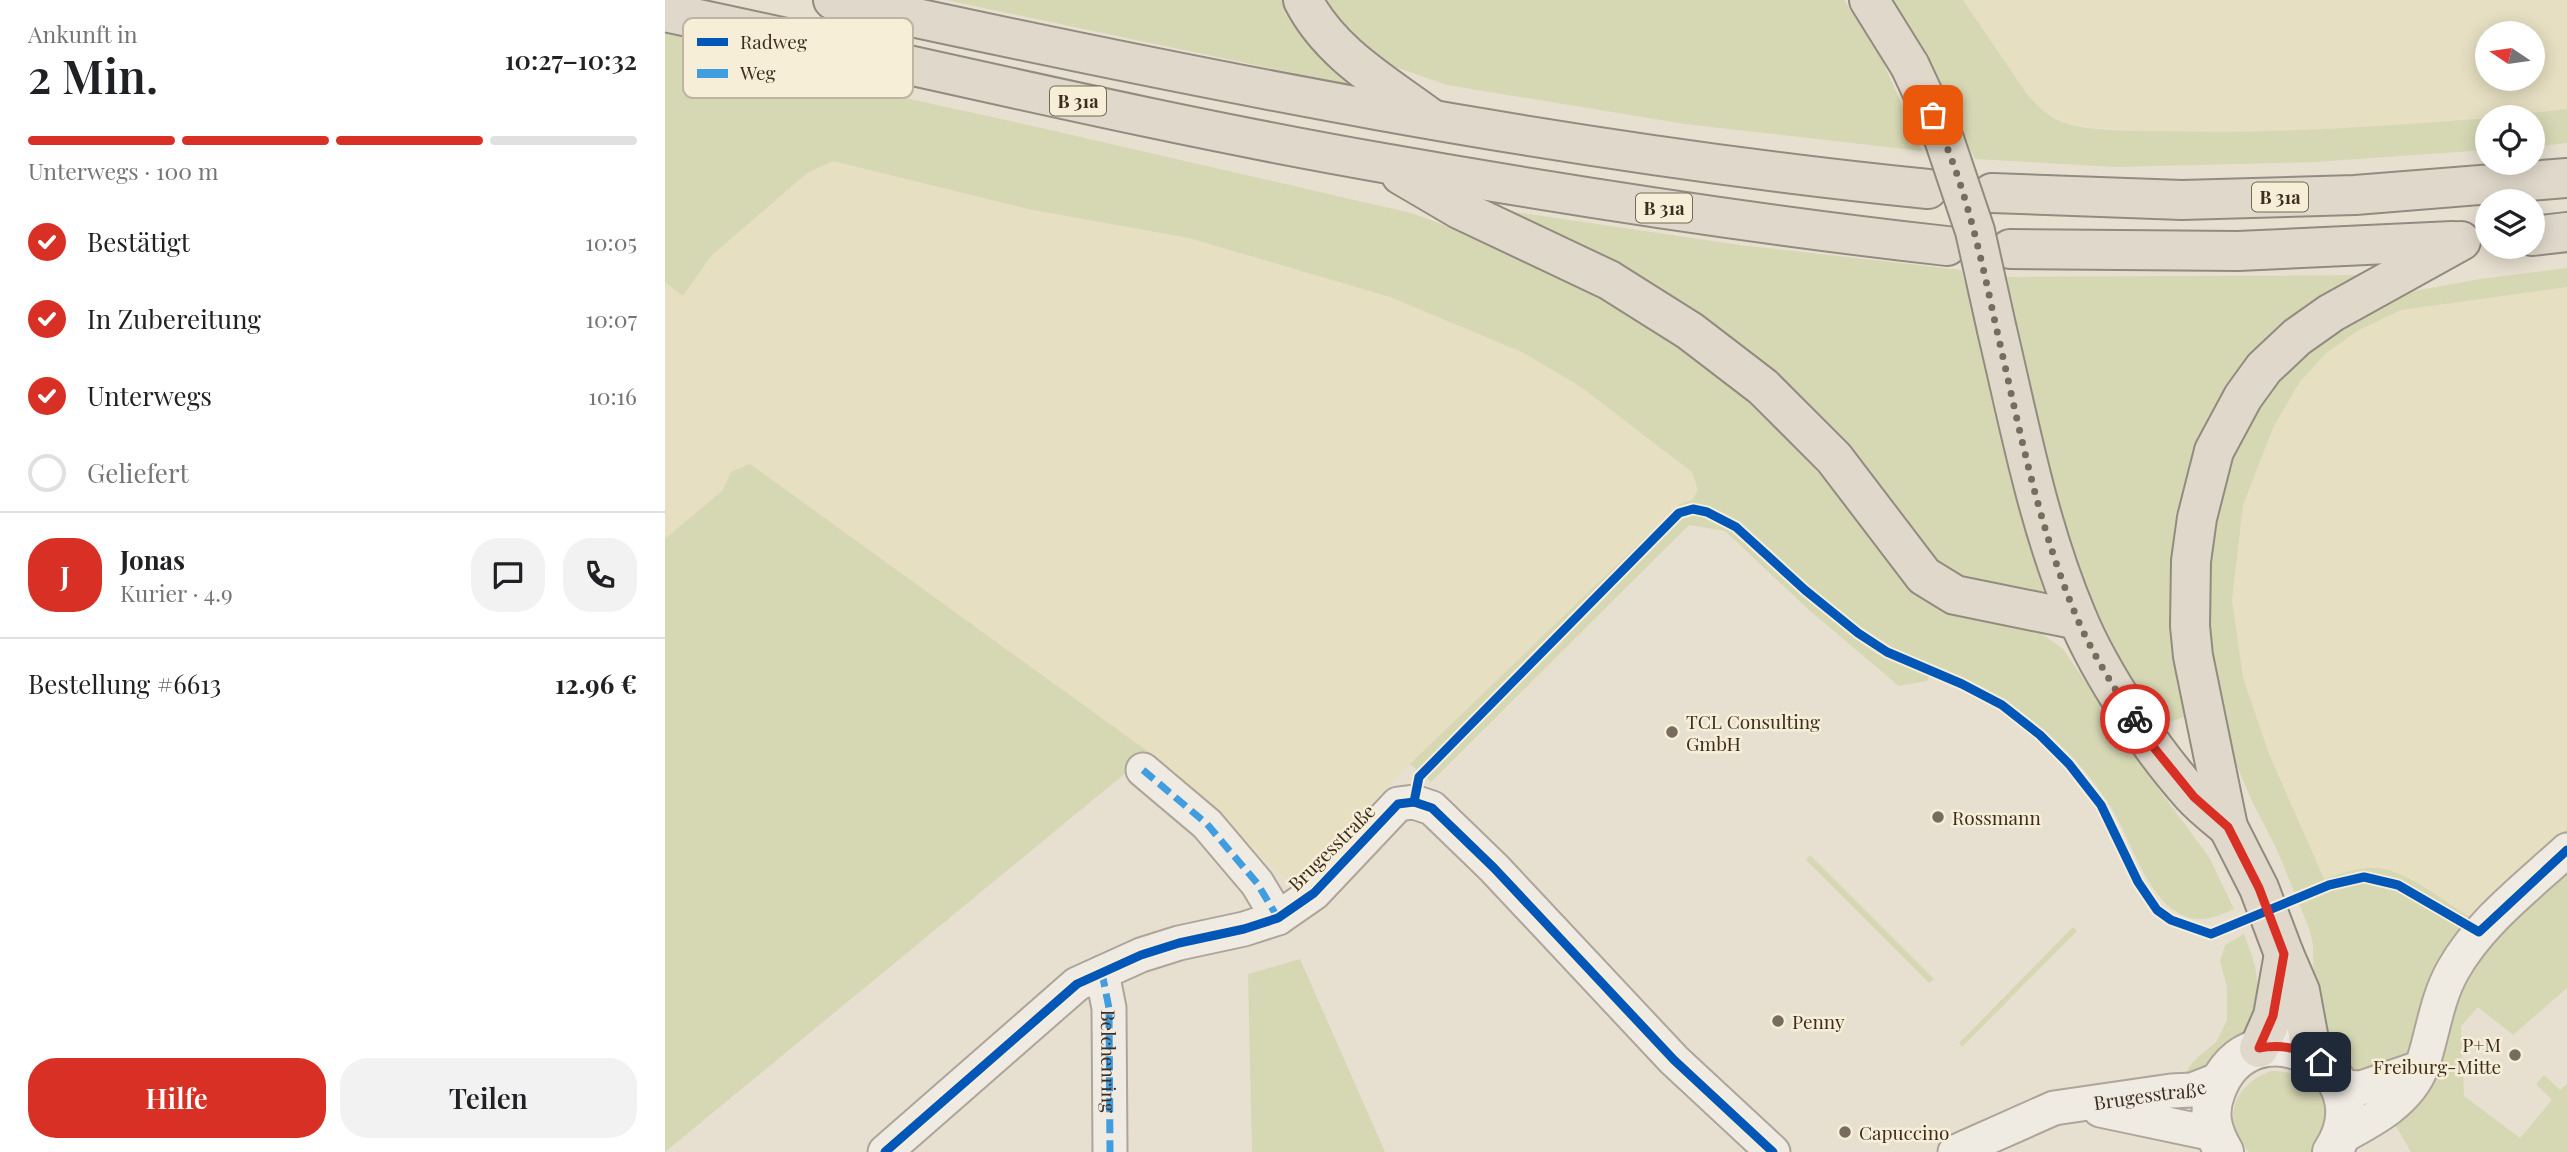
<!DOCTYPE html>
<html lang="de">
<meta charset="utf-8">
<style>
body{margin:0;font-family:"Playfair Display",serif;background:#f2f2f2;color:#202124;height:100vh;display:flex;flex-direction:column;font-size:26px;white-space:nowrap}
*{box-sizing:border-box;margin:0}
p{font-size:23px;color:#757577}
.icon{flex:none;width:38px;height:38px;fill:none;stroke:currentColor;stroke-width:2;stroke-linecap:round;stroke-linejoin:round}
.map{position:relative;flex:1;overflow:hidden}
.details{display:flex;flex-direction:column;background:#fff;width:665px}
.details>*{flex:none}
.needle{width:46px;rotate:283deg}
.fabs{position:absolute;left:1810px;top:21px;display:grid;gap:14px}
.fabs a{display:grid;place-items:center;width:70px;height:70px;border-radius:50%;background:#fff;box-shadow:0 4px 18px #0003;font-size:35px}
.pin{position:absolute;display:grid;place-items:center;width:60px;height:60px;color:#fff;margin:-30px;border-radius:14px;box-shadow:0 4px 10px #0006}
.courier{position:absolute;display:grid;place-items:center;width:70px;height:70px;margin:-35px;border:5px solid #d93025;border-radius:50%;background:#fff;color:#222;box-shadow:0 2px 9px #0007}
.overview em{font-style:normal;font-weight:600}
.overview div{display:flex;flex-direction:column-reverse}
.overview{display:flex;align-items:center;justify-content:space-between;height:119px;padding:0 28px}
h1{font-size:46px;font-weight:600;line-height:52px}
.bar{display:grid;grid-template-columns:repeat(4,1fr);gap:10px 7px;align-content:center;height:84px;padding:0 28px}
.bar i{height:9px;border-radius:5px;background:#e0e0e0}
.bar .on{background:#d93025}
.bar p{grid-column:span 4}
.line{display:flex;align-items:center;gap:18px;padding:0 28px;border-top:2px solid #e0e0e0}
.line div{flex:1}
.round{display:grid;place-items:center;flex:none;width:74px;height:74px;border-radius:28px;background:#f2f2f2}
ol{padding:0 28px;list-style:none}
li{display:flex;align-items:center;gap:21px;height:77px}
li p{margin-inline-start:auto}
li .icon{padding:7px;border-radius:50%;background:#d93025;color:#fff;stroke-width:4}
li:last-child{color:#757577}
li i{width:38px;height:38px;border:4px solid #e0e0e0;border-radius:50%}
.primary-button{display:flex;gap:14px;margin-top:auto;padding:14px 28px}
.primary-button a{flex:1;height:80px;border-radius:28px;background:#d93025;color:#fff;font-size:28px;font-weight:600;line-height:80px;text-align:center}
.primary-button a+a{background:#f2f2f2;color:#202124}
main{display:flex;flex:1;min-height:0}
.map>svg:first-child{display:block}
.farmland{fill:#e6dfc2;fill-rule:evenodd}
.green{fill:#d6d7b3}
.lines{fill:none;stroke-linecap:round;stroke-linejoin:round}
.minor-casing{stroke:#ada599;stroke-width:37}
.tertiary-casing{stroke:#ada599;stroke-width:42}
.trunk-casing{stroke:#928b80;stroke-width:42}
.minor{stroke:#efebe3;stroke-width:33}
.tertiary{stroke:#efebe3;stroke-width:38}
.trunk{stroke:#e0d9cb;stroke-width:38}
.trunk-bridge-casing{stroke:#928b80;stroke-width:42;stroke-linecap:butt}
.trunk-bridge{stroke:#e0d9cb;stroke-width:38}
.quiet{stroke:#3f9de0;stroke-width:7;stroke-dasharray:14 7;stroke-linecap:butt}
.cycleway-casing{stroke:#f7eed8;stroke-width:13}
.cycleway{stroke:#0057b8;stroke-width:9}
.done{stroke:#786c5e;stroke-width:7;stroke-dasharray:0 12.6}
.route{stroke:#d93025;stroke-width:9}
.poi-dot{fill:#786c5e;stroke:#f7eed8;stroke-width:2.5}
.labels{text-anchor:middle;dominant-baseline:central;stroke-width:5;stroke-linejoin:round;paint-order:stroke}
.shield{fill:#f7eed8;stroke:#756857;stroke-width:2}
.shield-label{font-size:18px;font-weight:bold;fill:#3d2e20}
.poi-label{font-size:19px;fill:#3d2e20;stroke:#f7eed8;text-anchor:start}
.street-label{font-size:19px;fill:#3d2e20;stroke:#f7eed8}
.key{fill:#f7eed8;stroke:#bfb4a1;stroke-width:2}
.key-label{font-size:19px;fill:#3d2e20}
</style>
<main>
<section class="details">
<div class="overview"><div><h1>2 Min.</h1><p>Ankunft in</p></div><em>10:27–10:32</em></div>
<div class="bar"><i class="on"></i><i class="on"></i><i class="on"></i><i></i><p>Unterwegs · 100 m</p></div>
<ol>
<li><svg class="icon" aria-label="check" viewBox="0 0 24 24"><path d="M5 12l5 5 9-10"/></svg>Bestätigt<p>10:05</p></li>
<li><svg class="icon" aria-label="check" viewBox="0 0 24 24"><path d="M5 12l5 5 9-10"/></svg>In Zubereitung<p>10:07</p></li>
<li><svg class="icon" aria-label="check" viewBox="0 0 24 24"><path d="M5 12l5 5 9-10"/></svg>Unterwegs<p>10:16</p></li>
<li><i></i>Geliefert</li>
</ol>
<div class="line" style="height:126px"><b class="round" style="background:#d93025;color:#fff">J</b><div><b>Jonas</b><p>Kurier · 4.9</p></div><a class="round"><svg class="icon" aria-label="chat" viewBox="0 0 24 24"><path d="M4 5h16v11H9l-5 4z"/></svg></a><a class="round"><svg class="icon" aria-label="phone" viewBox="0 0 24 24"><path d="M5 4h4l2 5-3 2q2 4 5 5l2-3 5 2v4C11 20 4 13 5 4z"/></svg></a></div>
<div class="line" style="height:91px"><div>Bestellung #6613</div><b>12.96 €</b></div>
<div class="primary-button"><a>Hilfe</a><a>Teilen</a></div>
</section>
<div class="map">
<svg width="1902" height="1152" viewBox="0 0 1902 1152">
<rect width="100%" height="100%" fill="#e7e0d1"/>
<!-- farmland -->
<g class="farmland">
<path d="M 1298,0 L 1902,0 L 1902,109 L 1683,130 L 1534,132 L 1474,131 L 1404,125 L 1373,107 L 1361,93 ZM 1822,33 L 1867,33 L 1867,79 L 1822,79 Z"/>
<path d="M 168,161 L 363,209 L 524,238 L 725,297 L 859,353 L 916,387 L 1027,472 L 1034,490 L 1027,500 L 1015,504 L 745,764 L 627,885 L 485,753 L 66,472 L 57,491 L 0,539 L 0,282 L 19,296 L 46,256 L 142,173 Z"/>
<path d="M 1902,287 L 1902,829 L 1805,917 L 1745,880 L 1659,879 L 1604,754 L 1578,678 L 1567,600 L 1578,505 L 1608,428 L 1634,382 L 1661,353 L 1694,330 L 1736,310 Z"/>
</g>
<!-- green -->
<g class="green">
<path d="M 281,0 L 631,0 L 714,91 Z"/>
<path d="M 663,0 L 1179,0 L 1215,55 L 1257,151 L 1020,124 L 782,85 L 719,63 L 671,15 Z"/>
<path d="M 1224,0 L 1298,0 L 1361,93 C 1373,107 1386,119 1403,124 C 1425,131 1474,131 1498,131 C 1607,134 1714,127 1822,118 L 1822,150 L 1650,162 L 1450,167 L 1310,159 L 1242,24 Z"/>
<path d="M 0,33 L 62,46 L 135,75 L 372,127 L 746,213 L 870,258 L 982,317 L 1104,408 L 1324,615 L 1376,633 L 1398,649 L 1487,780 L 1544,857 L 1569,909 C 1551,917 1532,925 1513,913 C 1481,894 1467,843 1448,811 C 1407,743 1342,693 1269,665 L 1262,681 L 1234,686 L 1144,610 L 1060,531 L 1024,525 L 766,782 L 745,764 L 1015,504 L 1027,500 L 1033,490 L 1027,472 L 916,387 L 859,353 L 725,297 L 524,238 L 363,209 L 168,161 L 142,173 L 46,256 L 18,296 L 0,282 Z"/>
<path d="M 1902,109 L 1902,143 L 1867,147 L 1867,117 L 1831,117 Z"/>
<path d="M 823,208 L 1075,245 L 1296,270 L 1389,594 L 1335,594 L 1289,580 L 1263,560 L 1151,418 Z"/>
<path d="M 1902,268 L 1902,287 L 1736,310 L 1694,330 L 1661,353 L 1634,383 L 1608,428 L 1578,505 L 1567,600 L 1578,678 L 1604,754 L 1659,879 C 1677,873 1694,867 1713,868 C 1742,871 1780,902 1805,917 L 1902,829 L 1902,988 L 1848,1035 L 1813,1007 L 1796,1026 L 1799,1096 L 1855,1138 L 1887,1100 L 1871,1084 L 1879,1075 L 1895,1090 L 1902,1084 L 1902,1152 L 1746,1152 L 1702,1076 L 1674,1061 L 1655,1038 L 1649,1003 L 1648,945 L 1644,928 L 1612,850 L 1586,799 L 1566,752 L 1539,662 L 1544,517 L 1580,419 L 1641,347 L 1706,307 L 1749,291 L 1815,279 Z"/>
<path d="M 1709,275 L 1561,401 L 1528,714 L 1496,725 L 1469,687 L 1407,558 L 1387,489 L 1342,277 Z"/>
<path d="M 85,464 L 485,753 L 0,1152 L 0,539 L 57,491 L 66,472 Z"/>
<path d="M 1145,855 L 1269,979 L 1264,983 L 1141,860 Z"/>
<path d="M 1408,927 L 1412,931 L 1297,1047 L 1294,1043 Z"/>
<path d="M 1579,934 C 1585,950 1593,969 1592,987 C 1592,1034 1562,1065 1520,1079 L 1520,1073 L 1529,1061 L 1552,1041 L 1562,1020 L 1562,987 L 1555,961 L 1560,945 Z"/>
<path d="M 635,959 L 720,1152 L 587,1152 L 583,974 Z"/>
<path d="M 1606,1071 C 1654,1070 1679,1115 1647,1152 L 1584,1152 C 1554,1121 1569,1084 1606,1071 Z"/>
</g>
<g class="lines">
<defs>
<g id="minor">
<path d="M 478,770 L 542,824 L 592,883 L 613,918"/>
<path id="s1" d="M 437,973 L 444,1008 L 445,1152"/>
<path d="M 1675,1087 L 1696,1088 L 1757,1067"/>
<path d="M 1435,1110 L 1549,1134"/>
<path d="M 1674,1138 C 1706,1121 1744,1102 1757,1066 C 1768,1034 1771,1000 1788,970 C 1815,922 1862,887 1902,850"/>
<path d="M 220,1152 L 412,984 L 476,955 L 514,943 L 579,929 L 613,918 L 649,893 L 733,804 L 749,802 L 767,808 L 829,868 L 1009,1060 L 1108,1152"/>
<path id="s2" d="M 1290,1152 L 1389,1108 L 1506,1091 L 1527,1090 L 1555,1079"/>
</g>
<path id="tertiary" d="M 1559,1152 C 1547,1131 1542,1114 1551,1091 C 1585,998 1723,1067 1667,1152"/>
<g id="trunk">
<path d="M 168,0 C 530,79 894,152 1263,189"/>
<path d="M 638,0 C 664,52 718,83 764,117"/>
<path d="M 1204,0 L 1245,66"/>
<path d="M 0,12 C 239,62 477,121 718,163 C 905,196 1094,225 1282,246"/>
<path d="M 736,175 L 794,209 L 944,280 L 1025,331 L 1098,387 L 1169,458 L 1259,576 L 1290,595 L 1413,620"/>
<path d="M 1327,193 L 1517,200 L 1690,195 L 1902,178"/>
<path d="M 1867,236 L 1902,232"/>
<path d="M 1345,249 L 1573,251 L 1788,241"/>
<path d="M 1332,330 C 1355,427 1373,525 1412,617 C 1436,675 1486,749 1527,795 C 1538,807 1551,817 1563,827"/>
<path d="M 1594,1048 L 1608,1016 L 1619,954"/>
<path d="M 1647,1056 L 1635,991 L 1619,954 L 1594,888 L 1563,827 L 1528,656 L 1525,626 L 1526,561 L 1532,518 L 1549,451 L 1578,397 L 1599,368 L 1632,337 L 1666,313 L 1796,241"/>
</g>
</defs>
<!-- minor casing -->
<use href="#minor" class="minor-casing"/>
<!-- tertiary casing -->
<use href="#tertiary" class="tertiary-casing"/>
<!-- trunk casing -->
<use href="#trunk" class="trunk-casing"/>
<!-- minor -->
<use href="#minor" class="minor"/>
<!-- tertiary -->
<use href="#tertiary" class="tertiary"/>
<!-- trunk -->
<use href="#trunk" class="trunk"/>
<defs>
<path id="trunk-bridge" d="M 1245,66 L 1279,139 L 1310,231 L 1332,330"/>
</defs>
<!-- trunk-bridge casing -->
<use href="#trunk-bridge" class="trunk-bridge-casing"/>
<!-- trunk-bridge -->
<use href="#trunk-bridge" class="trunk-bridge"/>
<!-- quiet -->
<g class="quiet">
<path d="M 478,770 L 542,824 L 592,883 L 613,918"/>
<path d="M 437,973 L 444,1008 L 445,1152"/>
</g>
<defs>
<g id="cycleway">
<path d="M 749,802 L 754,777 L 1014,513 L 1028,509 L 1042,512 L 1071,527 L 1140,590 L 1193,633 L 1222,652 L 1297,684 L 1337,705 L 1375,735 L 1404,764 L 1436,805 L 1473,882 L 1492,910 L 1506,920 L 1546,934 L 1664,885 L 1699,877 L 1733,885 L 1814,932 L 1902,850"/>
<path d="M 220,1152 L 412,984 L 476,955 L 514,943 L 579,929 L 613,918 L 649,893 L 733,804 L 749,802 L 767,808 L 829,868 L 1009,1060 L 1108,1152"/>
</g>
</defs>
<!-- cycleway casing -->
<use href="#cycleway" class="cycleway-casing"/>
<!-- cycleway -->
<use href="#cycleway" class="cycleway"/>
</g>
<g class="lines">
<!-- done -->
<path class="done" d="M 1268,115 C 1299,180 1315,252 1330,322 C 1353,421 1372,524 1412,618 C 1427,653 1449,688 1470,719"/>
<!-- route -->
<path class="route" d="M 1470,719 L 1490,749 L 1529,797 L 1563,827 L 1594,888 L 1619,954 L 1608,1016 L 1594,1048 C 1618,1044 1637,1048 1656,1062"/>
</g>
<!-- markers -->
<g class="poi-dot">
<circle cx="1007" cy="732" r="7"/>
<circle cx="1273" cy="817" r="7"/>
<circle cx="1113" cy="1021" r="7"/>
<circle cx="1850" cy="1055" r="7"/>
<circle cx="1180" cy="1132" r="7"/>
</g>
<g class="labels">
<!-- shield labels -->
<g class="shield">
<rect x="385" y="86.5" width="56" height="29" rx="5"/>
<rect x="1587" y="182.5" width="56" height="29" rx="5"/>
<rect x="971" y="193.5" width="56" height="29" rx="5"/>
</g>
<g class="shield-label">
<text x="413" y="101">B 31a</text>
<text x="1615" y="197">B 31a</text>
<text x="999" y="208">B 31a</text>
</g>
<!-- poi labels -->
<g class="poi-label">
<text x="1021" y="721">TCL Consulting<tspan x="1021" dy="22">GmbH</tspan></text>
<text x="1287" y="817">Rossmann</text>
<text x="1127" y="1021">Penny</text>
<text x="1836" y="1044" text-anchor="end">P+M<tspan x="1836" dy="22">Freiburg-Mitte</tspan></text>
<text x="1194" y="1132">Capuccino</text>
</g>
<!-- street labels -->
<g class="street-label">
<text transform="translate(666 847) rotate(-45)">Brugesstraße</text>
<text stroke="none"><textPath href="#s1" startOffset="89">Belchenring</textPath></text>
<text stroke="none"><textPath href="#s2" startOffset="205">Brugesstraße</textPath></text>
</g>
</g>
<!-- legend -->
<rect x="18" y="18" width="230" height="80" rx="10" class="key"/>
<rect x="32" y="38" width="31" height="8" fill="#0057b8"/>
<rect x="32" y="69" width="31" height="9" fill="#3f9de0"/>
<g class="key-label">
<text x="75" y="49">Radweg</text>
<text x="75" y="80">Weg</text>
</g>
</svg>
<div class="fabs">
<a><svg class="needle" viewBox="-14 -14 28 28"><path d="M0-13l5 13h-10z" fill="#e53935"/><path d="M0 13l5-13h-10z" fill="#757577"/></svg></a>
<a><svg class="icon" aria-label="locate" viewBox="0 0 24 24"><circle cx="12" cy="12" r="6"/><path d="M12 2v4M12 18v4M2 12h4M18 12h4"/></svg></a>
<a><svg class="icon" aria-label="layers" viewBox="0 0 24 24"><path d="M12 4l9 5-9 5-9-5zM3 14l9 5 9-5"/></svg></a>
</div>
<div class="pin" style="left:1268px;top:115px;background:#ea580c"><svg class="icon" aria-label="bag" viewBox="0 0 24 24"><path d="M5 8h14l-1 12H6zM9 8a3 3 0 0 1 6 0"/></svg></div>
<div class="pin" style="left:1656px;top:1062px;background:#1f2937"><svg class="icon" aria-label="home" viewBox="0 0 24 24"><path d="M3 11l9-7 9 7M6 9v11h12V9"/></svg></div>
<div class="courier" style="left:1470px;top:719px"><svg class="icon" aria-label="bike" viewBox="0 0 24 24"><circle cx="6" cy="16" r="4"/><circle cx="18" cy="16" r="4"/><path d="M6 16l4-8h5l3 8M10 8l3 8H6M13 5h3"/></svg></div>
</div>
</main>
